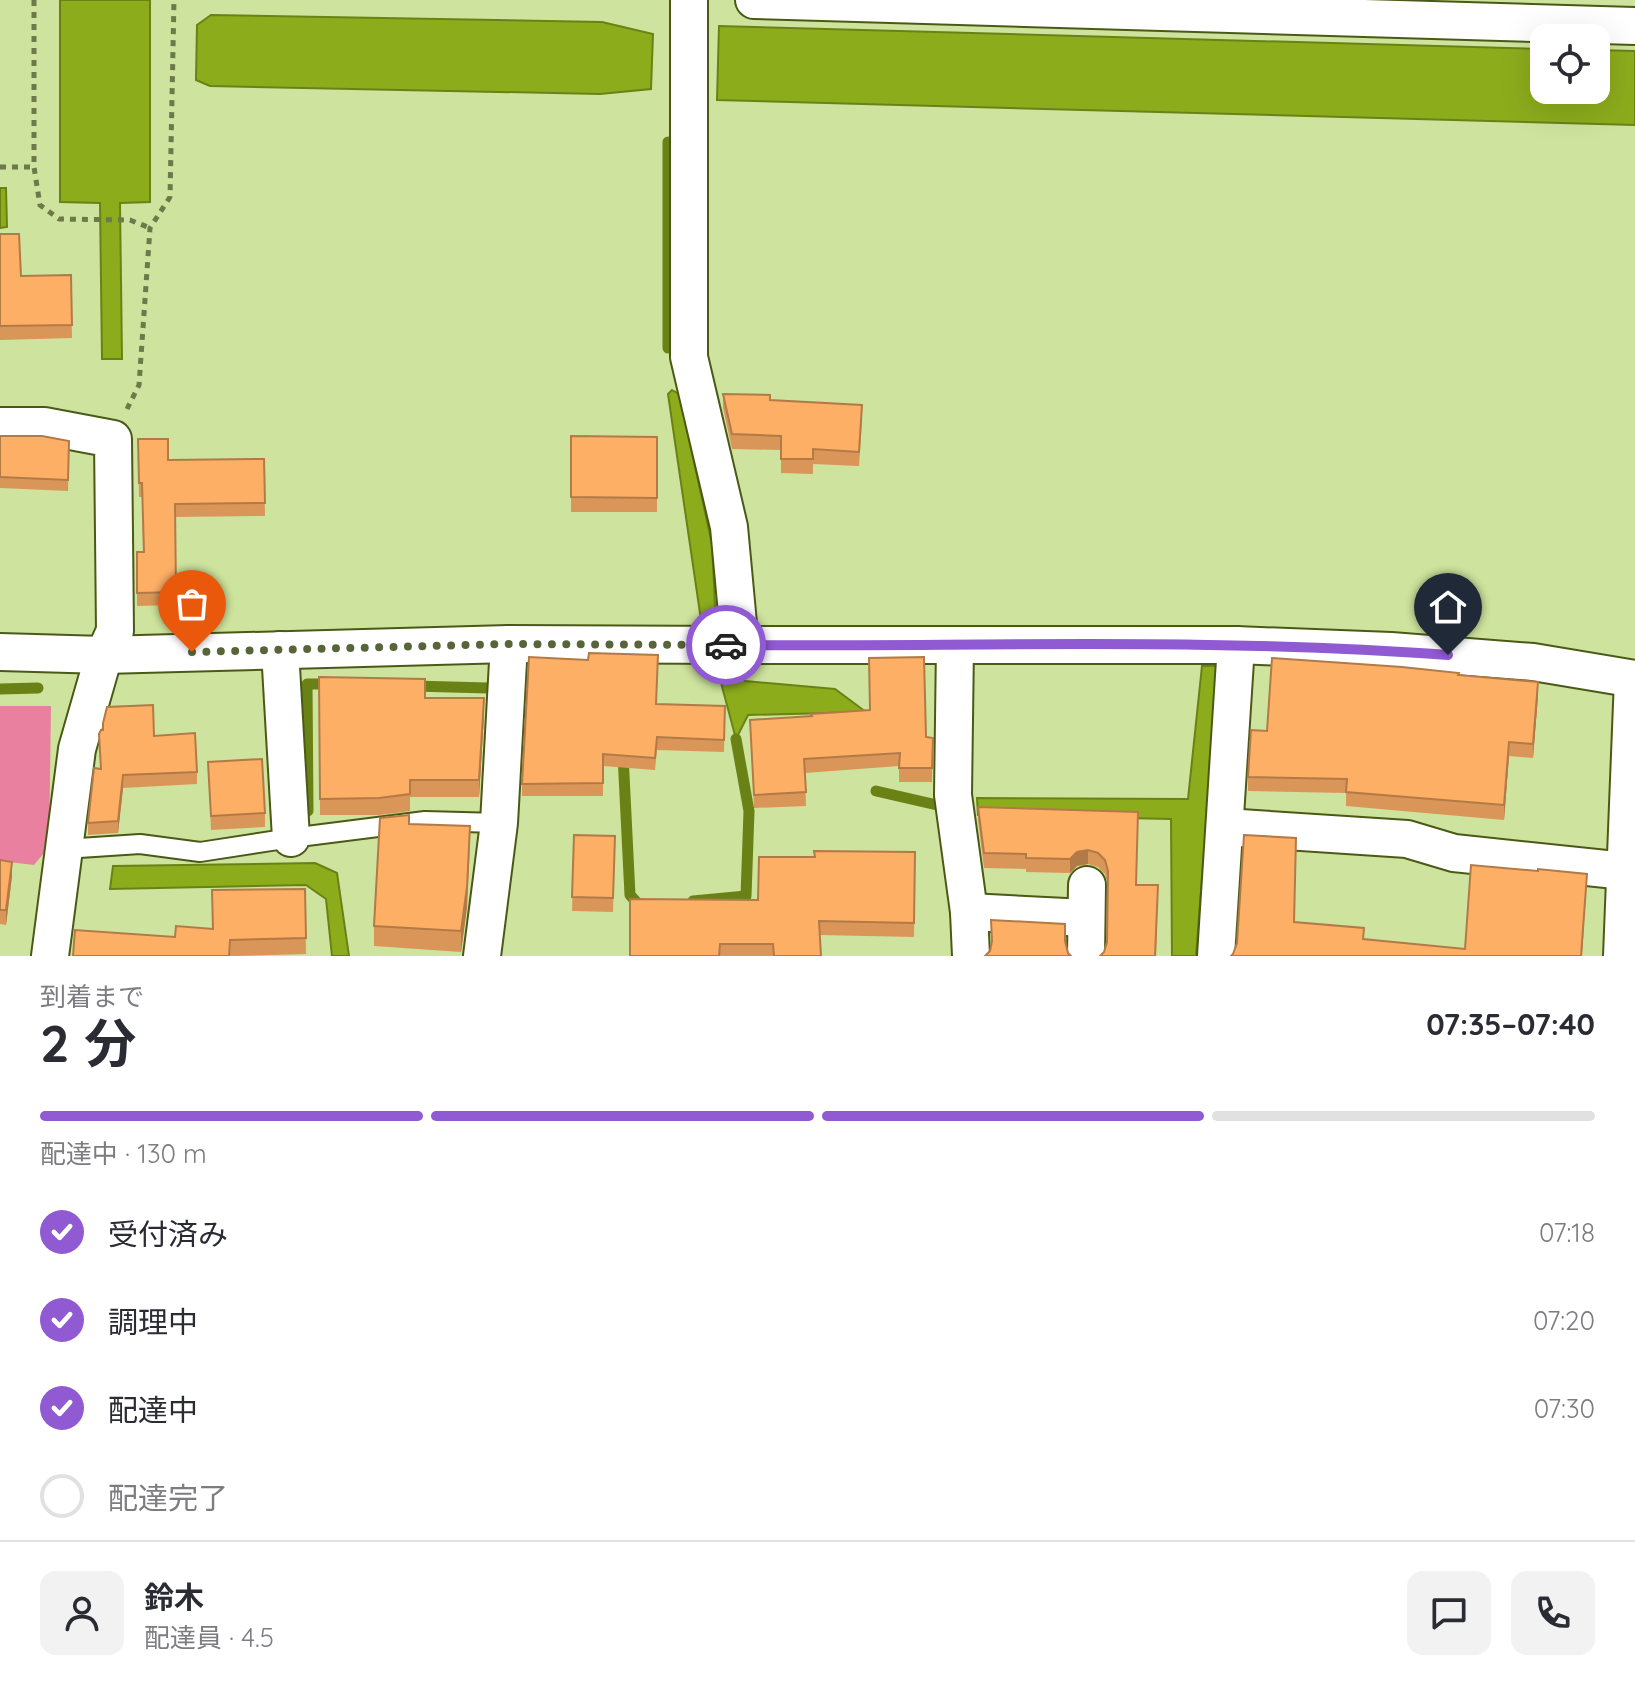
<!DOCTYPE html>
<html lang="ja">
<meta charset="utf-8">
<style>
body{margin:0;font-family:Quicksand,"Noto Sans JP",sans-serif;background:#f2f2f3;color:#2b2b33;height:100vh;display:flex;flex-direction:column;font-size:30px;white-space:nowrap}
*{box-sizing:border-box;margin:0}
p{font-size:26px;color:#7c7c81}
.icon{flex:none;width:44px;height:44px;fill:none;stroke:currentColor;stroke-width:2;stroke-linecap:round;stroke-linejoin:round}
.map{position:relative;height:956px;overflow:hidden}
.sheet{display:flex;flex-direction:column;background:#fff;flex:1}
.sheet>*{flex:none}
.tools{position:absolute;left:1530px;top:24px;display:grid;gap:16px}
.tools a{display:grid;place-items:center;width:80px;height:80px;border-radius:16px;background:#fff;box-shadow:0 8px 32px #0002;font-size:40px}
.pin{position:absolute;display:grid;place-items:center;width:68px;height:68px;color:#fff;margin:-82px -34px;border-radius:50% 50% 50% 0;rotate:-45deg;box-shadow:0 0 8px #0007}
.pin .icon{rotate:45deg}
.courier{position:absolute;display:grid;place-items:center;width:80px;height:80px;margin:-40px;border:6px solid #905ad2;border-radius:50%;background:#fff;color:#222;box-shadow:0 2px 10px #0007}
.head em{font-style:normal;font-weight:700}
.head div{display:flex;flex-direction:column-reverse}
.head{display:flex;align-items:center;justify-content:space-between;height:136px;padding:0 40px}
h1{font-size:52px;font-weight:700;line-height:60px}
.bar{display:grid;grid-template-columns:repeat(4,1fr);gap:12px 8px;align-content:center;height:96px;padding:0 40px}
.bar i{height:10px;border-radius:6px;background:#e1e1e2}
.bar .current{background:#905ad2}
.bar p{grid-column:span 4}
.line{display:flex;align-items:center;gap:20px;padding:0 40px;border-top:2px solid #e1e1e2}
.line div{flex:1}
.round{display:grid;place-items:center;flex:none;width:84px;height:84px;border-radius:16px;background:#f2f2f3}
ol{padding:0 40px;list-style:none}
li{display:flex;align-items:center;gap:24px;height:88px}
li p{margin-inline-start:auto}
li .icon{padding:8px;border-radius:50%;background:#905ad2;color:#fff;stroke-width:4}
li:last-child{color:#7c7c81}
li i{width:44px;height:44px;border:4px solid #e1e1e2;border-radius:50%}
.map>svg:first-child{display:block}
.green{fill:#ea80a0}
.water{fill:#8dac1c;stroke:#6a8215;stroke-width:2}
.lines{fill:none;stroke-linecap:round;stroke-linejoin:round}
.stream{stroke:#6a8215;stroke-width:11}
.lane-casing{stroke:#4a5a16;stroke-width:22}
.street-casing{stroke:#4a5a16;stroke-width:40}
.path{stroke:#6c794a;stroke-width:5;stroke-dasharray:6 6;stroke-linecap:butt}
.lane{stroke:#fff;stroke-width:18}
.street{stroke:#fff;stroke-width:36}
.wall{fill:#da9658}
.shaded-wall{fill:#b27a47}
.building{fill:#feaf66;stroke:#b27a47;stroke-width:2}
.done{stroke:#58643a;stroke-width:8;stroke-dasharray:0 14.4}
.route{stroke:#905ad2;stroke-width:10}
</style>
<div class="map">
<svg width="1635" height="956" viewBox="0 0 1635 956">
<rect width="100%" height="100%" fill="#cee39d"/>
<!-- green -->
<path class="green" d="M 0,706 L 51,706 L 49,847 L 34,865 L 0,861 Z"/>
<!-- water -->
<g class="water">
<path d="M 60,0 L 150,0 L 150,202 L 120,203 L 122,359 L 102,359 L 100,203 L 60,202 Z"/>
<path d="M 211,15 L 602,22 L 653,34 L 651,89 L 600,94 L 210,86 L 196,80 L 197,25 Z"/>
<path d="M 719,26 L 1544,49 L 1544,90 L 1596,90 L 1596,50 L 1635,51 L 1635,125 L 717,100 Z"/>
<path d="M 0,188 L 6,188 L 7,227 L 0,228 Z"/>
<path d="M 672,390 L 679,394 L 712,544 L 716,626 L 702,627 L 668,394 Z"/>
<path d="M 716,664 L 733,664 L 745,681 L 835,689 L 866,712 L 748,715 L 736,739 Z"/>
<path d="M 1202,666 L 1218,666 L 1196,956 L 1172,956 L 1171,819 L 978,815 L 977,798 L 1188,799 Z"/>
<path d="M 315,863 L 337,873 L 349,956 L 332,956 L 326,899 L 306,885 L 110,889 L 113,866 Z"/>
</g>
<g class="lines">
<!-- stream -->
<g class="stream">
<path d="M 668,142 L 668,348"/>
<path d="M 413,686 L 488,688"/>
<path d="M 0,689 L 38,688"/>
<path d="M 623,755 L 630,895 L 640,906 L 644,905"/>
<path d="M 876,791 L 937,805"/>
<path d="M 308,811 L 307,684 L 331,684"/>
<path d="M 693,901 L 746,896 L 749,811 L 736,739"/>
</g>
<defs>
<path id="lane" d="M 64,849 L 140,844 L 200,852 L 291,838 L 425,821 L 499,823"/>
<g id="street">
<path d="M 689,0 L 689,357 L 729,527 L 740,645"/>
<path d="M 754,0 L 1635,26"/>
<path d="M 0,426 L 44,426 L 113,439 L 115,631 L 104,655 L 77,749 L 50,956"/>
<path d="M 955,645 L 953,795 L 969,912 L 971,956"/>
<path d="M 280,650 L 291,838"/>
<path d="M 0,652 L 104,655 L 509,644 L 740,645 L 1236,645 L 1391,651 L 1533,662 L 1635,679"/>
<path d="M 1225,827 L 1407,839 L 1454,853 L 1625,871"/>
<path d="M 969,912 L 1086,918"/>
<path d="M 482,956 L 499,823 L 509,644"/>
<path d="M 1086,956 L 1087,885"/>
<path d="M 1216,956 L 1236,645"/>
<path d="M 1622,956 L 1633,679"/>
</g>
</defs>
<!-- lane casing -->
<use href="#lane" class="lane-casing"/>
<!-- street casing -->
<use href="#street" class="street-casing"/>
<!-- path -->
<g class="path">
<path d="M 34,0 L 34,167 L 40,205 L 59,219 L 130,220 L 150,228"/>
<path d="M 0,167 L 34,167"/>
<path d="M 127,409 L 139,385 L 150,228 L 170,197 L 174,0"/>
</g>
<!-- lane -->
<use href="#lane" class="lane"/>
<!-- street -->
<use href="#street" class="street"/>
</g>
<!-- wall -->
<g class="wall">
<path d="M 0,234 L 21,276 L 71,275 L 72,338 L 0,340 Z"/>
<path d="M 723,394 L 770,400 L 862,420 L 859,466 L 813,464 L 813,474 L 781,473 L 781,450 L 732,449 L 723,408 Z"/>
<path d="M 0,436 L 69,441 L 68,491 L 0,488 Z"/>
<path d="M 571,436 L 657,437 L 657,512 L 571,512 Z"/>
<path d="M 138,439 L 168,460 L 264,459 L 265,516 L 176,517 L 176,605 L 137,606 L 137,552 L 143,552 L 142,497 L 139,497 Z"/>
<path d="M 588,660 L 657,704 L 725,706 L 724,752 L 657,750 L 655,770 L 603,766 L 603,796 L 522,796 L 522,784 Z"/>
<path d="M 1458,675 L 1538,696 L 1533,758 L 1509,756 L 1504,820 L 1346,806 L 1346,793 L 1248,791 L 1248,777 L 1267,731 Z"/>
<path d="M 319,677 L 425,698 L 484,715 L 479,797 L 410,797 L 410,811 L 379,815 L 320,815 Z"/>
<path d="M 750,720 L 933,738 L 932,782 L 899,782 L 899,766 L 805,773 L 806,806 L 754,808 Z"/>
<path d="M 99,734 L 154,736 L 197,772 L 197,784 L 123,788 L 118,833 L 88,835 L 88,823 L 101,769 Z"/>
<path d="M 208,762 L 265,813 L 265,827 L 211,830 Z"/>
<path d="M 978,807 L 1138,812 L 1136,885 L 1158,885 L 1156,956 L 1100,956 L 1104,952 L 1107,942 L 1108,885 L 1105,874 L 1098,867 L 1088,864 L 1077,866 L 1070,873 L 1026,872 L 1026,869 L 984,868 L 978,821 Z"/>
<path d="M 409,824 L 470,846 L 467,907 L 461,952 L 374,946 L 374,926 Z"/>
<path d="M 574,835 L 615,836 L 613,912 L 572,911 Z"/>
<path d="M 915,852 L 914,937 L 820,935 L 821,956 L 630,956 L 758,900 L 815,857 Z"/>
<path d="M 0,860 L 12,876 L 6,925 L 0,924 Z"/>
<path d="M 305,889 L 306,954 L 236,956 L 73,956 L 212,929 Z"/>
</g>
<!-- shaded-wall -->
<g class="shaded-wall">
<path d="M 1538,682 L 1538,696 L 1533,758 L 1533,744 Z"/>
<path d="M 484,698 L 484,715 L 479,797 L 479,780 Z"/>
<path d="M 1509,742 L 1509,756 L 1504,820 L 1504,805 Z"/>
<path d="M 123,775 L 123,788 L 118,833 L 118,821 Z"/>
<path d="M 470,826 L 467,907 L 461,952 L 461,931 Z"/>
<path d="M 1088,850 L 1088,864 L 1077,866 L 1070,873 L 1070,859 L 1077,852 Z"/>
<path d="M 12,862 L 12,876 L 6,925 L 6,910 Z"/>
<path d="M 1587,874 L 1582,956 L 1581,956 Z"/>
</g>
<!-- building -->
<g class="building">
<path d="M 0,234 L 19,234 L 21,276 L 71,275 L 72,325 L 0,326 Z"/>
<path d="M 723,394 L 770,395 L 770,400 L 862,405 L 859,452 L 813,449 L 813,459 L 781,459 L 781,436 L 732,434 Z"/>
<path d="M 0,436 L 42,436 L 69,441 L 68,480 L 0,477 Z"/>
<path d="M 571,436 L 657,437 L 657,498 L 571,497 Z"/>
<path d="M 138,439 L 168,439 L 168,460 L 264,459 L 265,503 L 175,504 L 176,592 L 137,593 L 137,552 L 144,552 L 142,483 L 139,483 Z"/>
<path d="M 589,653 L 658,655 L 656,704 L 725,706 L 724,740 L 657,737 L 655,758 L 603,754 L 603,783 L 522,784 L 529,657 L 588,660 Z"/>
<path d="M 924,657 L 926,737 L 933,738 L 932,768 L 899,768 L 900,753 L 804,759 L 806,792 L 754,795 L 750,720 L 812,716 L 811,714 L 870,710 L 869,658 Z"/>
<path d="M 1272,658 L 1402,667 L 1459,673 L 1458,675 L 1538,682 L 1533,744 L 1509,742 L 1504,805 L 1346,792 L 1347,779 L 1248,777 L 1251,730 L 1267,731 Z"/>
<path d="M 319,677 L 425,679 L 425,698 L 484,698 L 479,780 L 410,780 L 410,794 L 379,798 L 320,799 Z"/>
<path d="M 153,705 L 154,736 L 195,733 L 197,772 L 123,775 L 118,821 L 88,823 L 94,768 L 101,769 L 99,734 L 101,730 L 103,730 L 103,723 L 107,707 Z"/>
<path d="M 262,759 L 265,813 L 211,816 L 208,762 Z"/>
<path d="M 978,807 L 1138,812 L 1136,885 L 1158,885 L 1155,956 L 1100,956 L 1104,952 L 1107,942 L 1108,871 L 1105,860 L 1098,853 L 1088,850 L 1077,852 L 1070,859 L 1026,858 L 1026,854 L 984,853 Z"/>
<path d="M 409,815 L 409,824 L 470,826 L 467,887 L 461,931 L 374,926 L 380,818 Z"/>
<path d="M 574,835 L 615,836 L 613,898 L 572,897 Z"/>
<path d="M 1244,835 L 1296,838 L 1294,922 L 1364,928 L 1363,939 L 1465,949 L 1471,865 L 1538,871 L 1538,869 L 1587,874 L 1581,956 L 1231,956 L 1233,954 L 1237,943 Z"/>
<path d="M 814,851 L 915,852 L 914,923 L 819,921 L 821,956 L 774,956 L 773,944 L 720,944 L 719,956 L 630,956 L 630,899 L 758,900 L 759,857 L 815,857 Z"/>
<path d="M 0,860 L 12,862 L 6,910 L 0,910 Z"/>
<path d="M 305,889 L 306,938 L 230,940 L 229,956 L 73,956 L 75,930 L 175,937 L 176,926 L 213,929 L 212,890 Z"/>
<path d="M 991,920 L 1065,924 L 1065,941 L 1068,953 L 1071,956 L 985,956 L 990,951 L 992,941 Z"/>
</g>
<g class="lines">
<!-- done -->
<path class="done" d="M 192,652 L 509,644 L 726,645"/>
<!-- route -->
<path class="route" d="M 726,645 C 967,647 1208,637 1448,655"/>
</g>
</svg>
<div class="tools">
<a><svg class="icon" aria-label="locate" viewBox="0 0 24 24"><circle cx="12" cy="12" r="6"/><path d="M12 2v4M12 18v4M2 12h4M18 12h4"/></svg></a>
</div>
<div class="pin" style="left:192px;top:652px;background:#ea580c"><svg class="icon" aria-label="bag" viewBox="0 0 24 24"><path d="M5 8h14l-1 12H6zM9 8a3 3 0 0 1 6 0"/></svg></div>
<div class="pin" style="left:1448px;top:655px;background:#1f2937"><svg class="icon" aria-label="home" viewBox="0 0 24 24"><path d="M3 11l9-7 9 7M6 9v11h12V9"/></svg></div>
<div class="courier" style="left:726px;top:645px"><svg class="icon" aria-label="car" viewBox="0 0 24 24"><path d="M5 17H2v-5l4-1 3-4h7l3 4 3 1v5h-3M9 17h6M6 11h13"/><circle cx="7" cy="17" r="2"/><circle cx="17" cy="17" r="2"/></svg></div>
</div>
<section class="sheet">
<div class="head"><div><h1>2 分</h1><p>到着まで</p></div><em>07:35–07:40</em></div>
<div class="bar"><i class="current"></i><i class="current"></i><i class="current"></i><i></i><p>配達中 · 130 m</p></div>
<ol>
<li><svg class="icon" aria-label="check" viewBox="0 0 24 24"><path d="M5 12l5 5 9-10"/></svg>受付済み<p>07:18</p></li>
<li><svg class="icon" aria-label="check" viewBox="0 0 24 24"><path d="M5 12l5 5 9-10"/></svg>調理中<p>07:20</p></li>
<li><svg class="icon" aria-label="check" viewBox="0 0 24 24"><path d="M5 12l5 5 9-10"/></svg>配達中<p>07:30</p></li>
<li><i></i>配達完了</li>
</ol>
<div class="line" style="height:144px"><a class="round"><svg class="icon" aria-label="person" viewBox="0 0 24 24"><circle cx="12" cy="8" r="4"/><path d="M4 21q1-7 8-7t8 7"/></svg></a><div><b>鈴木</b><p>配達員 · 4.5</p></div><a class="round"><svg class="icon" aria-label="chat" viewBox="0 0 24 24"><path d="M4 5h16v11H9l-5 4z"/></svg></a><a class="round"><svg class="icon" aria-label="phone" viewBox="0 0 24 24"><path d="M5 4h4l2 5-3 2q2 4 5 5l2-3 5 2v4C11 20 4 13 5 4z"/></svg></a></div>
</section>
